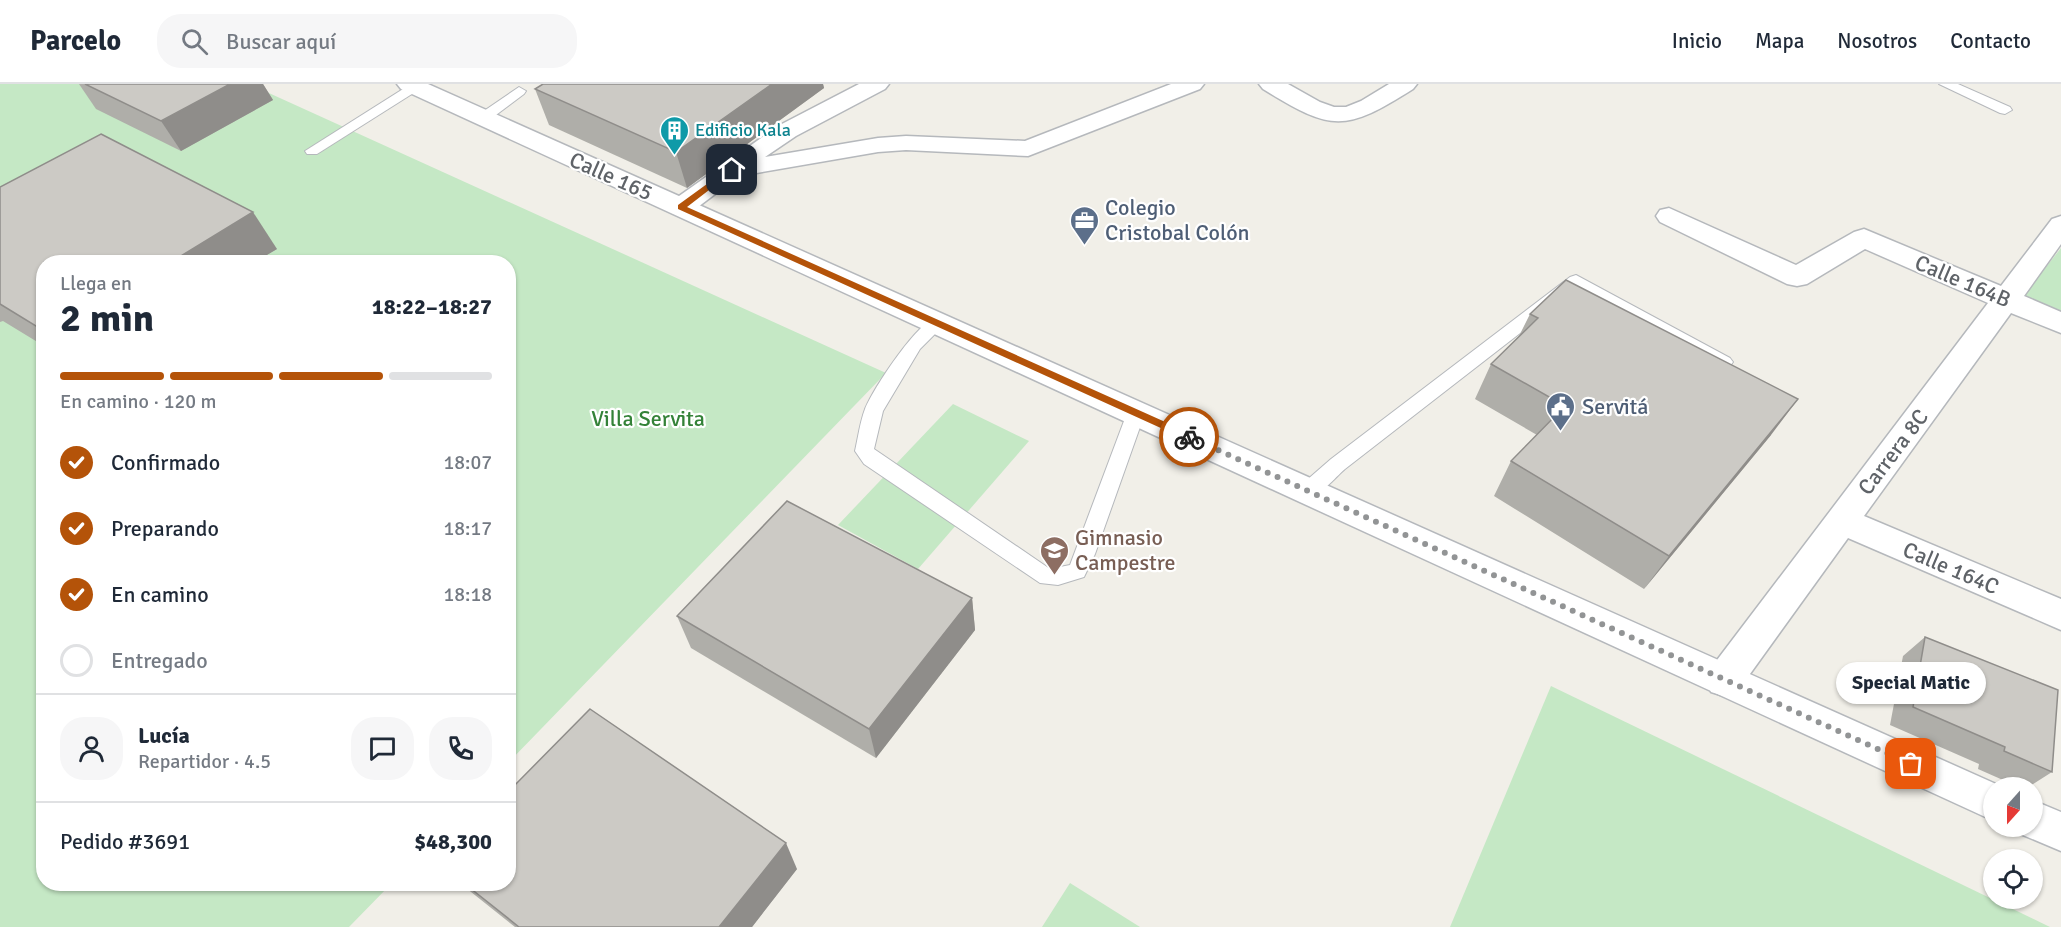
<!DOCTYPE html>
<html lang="es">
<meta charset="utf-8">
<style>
body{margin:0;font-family:Signika,sans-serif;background:#f6f6f7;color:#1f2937;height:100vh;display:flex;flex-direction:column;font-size:22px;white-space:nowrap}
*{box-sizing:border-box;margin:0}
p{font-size:20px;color:#747a83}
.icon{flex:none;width:33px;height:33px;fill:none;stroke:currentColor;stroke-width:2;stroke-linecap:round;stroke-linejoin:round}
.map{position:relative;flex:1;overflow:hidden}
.drawer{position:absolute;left:36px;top:171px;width:480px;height:636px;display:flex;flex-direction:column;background:#fff;border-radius:24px;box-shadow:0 2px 4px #0004}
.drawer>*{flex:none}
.needle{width:39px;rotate:201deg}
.controls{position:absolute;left:1983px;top:693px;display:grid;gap:12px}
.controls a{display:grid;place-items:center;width:60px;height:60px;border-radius:50%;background:#fff;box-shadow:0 2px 4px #0004;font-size:30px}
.pin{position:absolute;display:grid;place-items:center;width:51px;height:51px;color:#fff;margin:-26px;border-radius:12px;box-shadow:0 3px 9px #0006}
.courier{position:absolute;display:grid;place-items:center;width:60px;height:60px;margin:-30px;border:4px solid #b45309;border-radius:50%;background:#fff;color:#222;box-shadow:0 2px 8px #0007}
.bubble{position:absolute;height:42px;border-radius:21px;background:#fff;box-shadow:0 2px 4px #0004;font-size:20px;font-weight:700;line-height:42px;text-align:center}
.headline em{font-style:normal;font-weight:700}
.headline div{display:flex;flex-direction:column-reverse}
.headline{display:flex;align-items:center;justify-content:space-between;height:102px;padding:0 24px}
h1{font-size:39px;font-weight:700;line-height:45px}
.bar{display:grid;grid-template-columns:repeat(4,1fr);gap:9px 6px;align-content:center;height:72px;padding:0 24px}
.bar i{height:8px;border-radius:4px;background:#e0e1e3}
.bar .on{background:#b45309}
.bar p{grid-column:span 4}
.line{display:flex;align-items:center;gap:15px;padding:0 24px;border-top:2px solid #e0e1e3}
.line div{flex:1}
.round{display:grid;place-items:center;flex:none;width:63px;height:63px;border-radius:24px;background:#f6f6f7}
ol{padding:0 24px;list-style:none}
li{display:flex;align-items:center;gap:18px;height:66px}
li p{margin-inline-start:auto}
li .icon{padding:6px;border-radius:50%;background:#b45309;color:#fff;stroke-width:4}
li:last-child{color:#747a83}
li i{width:33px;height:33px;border:3px solid #e0e1e3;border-radius:50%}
header{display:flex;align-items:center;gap:36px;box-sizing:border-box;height:84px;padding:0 30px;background:#fff;border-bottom:2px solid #e0e1e3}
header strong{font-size:28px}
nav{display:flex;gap:33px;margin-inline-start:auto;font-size:21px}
.search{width:420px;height:54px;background:#f6f6f7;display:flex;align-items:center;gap:15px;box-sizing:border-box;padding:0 21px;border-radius:24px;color:#747a83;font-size:22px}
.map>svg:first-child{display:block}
.green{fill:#c5e8c5}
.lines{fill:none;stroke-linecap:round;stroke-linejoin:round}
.service-casing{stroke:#b5b8bc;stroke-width:2}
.minor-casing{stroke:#b5b8bc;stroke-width:3}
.tertiary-casing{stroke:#b5b8bc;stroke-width:3}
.service{fill:#fff;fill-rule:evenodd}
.minor{fill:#fff;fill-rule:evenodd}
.tertiary{fill:#fff;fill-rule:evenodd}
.wall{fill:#afaea9}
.shaded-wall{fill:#8f8d8a}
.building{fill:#cccac5;stroke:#8f8d8a;stroke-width:1.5}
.route{fill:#b45309}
.done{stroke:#929495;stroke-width:6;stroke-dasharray:0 10.8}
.labels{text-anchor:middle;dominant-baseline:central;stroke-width:4.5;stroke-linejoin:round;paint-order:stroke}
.far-culture-label{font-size:18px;fill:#0d838f;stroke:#fff;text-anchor:start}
.street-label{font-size:22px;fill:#5f6368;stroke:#fff}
.service-label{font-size:22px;fill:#4e5e75;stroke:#fff;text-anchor:start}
.park-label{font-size:22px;fill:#348238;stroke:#fff}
.education-label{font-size:22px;fill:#785e54;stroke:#fff;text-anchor:start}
</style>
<header>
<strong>Parcelo</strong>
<div class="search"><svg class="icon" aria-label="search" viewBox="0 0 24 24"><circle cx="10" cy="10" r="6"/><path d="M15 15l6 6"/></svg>Buscar aquí</div>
<nav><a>Inicio</a><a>Mapa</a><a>Nosotros</a><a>Contacto</a></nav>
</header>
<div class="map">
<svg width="2061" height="843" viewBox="0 0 2061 843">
<rect width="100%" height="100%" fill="#f1efe8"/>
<!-- green -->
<g class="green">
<path d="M 0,0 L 249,0 L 886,289 L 509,678 L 508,178 L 44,178 L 44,800 L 391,800 L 349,843 L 0,843 Z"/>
<path d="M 2061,164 L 2061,240 L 2016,221 Z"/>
<path d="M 953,320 L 1029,357 L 918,485 L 838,441 Z"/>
<path d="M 1551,602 L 2050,843 L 1450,843 Z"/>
<path d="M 1070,799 L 1140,843 L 1042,843 Z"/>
</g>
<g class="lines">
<defs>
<g id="service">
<path d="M 411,0 L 421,0 L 423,3 L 317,70 L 307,70 L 305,67 Z"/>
<path d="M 1939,0 L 1958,0 L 2010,23 L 2012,26 L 2005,30 L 2000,29 Z"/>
<path d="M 519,3 L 526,7 L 524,10 L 488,37 L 478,37 L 476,34 L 478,31 Z"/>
<path d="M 1576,191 L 1730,274 L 1733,278 L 1730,282 L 1724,284 L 1718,282 L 1577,205 L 1345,385 C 1333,395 1317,418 1300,412 L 1297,407 L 1300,402 L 1331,375 L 1570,193 Z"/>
<path d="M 937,233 L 943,235 L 946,239 L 920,265 L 883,327 L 874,365 L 1050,485 L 1070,481 L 1127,329 L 1130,324 L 1136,322 L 1142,324 L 1145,329 L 1095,470 L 1084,493 L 1058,501 L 1040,499 L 864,380 L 855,367 C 858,354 860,338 865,325 C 874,304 916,239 937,233 Z"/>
</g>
<g id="minor">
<path d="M 859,0 L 889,0 L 885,5 L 796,52 L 765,73 L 878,54 L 906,52 L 1025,57 L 1171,0 L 1204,0 L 1200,5 L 1028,72 L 906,66 L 878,68 L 739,92 L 690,129 L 681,131 L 672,129 L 668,123 L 672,117 L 778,42 Z"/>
<path d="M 1259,0 L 1288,0 L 1320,18 L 1334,23 L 1346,23 L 1361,17 L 1389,0 L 1417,0 L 1413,5 C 1345,48 1332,48 1263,5 Z"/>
<path d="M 1669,124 L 1796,181 L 1854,148 L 1864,145 L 2001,202 L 2052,135 L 2061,132 L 2061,160 L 2024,212 L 2061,228 L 2061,249 L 2011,229 L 1864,432 L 2061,515 L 2061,546 L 1848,454 L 1737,608 L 1724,612 L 1711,608 L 1706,596 L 1711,584 L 1988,219 L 1865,165 L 1807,200 L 1797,202 L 1787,200 L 1660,138 L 1656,132 L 1660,126 Z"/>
</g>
<g id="tertiary">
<path d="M 397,0 L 428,0 L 2005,704 L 1994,704 L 1994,737 L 401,5 Z"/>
<path d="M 2032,716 L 2061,728 L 2061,767 L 2018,749 L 2015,742 L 2032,742 Z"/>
</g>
</defs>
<!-- service casing -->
<use href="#service" class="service-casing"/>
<!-- minor casing -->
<use href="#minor" class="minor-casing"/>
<!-- tertiary casing -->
<use href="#tertiary" class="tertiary-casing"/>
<!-- service -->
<use href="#service" class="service"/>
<!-- minor -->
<use href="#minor" class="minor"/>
<!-- tertiary -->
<use href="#tertiary" class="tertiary"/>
</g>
<!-- wall -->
<g class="wall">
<path d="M 79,0 L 263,0 L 273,16 L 181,67 L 96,25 Z"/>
<path d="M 543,0 L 823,0 L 824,4 L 687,104 L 549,41 L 535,5 Z"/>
<path d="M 0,103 L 277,165 L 255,178 L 44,178 L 44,262 L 3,237 L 0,238 Z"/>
<path d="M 1530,230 L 1771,351 L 1644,505 L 1494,412 L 1511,377 L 1537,351 L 1475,315 L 1491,280 L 1519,252 Z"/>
<path d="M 972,514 L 975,546 L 876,674 L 691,564 L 677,532 Z"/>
<path d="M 1925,553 L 2052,688 L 2027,704 L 2021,704 L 1978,685 L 1979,680 L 1890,641 L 1903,572 Z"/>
<path d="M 797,785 L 752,843 L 515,843 L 461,800 L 508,800 Z"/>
</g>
<!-- shaded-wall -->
<g class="shaded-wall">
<path d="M 230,0 L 263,0 L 273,16 L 181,67 L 161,37 Z"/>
<path d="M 772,0 L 823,0 L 824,4 L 687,104 L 676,68 Z"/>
<path d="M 253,128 L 277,165 L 255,178 L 171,178 Z"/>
<path d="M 1798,315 L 1771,351 L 1644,505 L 1669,472 Z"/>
<path d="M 972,514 L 975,546 L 876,674 L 869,645 Z"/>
<path d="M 786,759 L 797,785 L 752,843 L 719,843 Z"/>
</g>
<!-- building -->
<g class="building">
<path d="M 85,0 L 230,0 L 161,37 Z"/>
<path d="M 543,0 L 772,0 L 676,68 L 535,5 Z"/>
<path d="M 101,50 L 253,128 L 171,178 L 44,178 L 44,247 L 0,220 L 0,103 Z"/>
<path d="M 1566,196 L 1798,315 L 1669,472 L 1511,377 L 1565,322 L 1491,280 L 1538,234 L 1530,230 Z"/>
<path d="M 787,417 L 972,514 L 869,645 L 677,532 Z"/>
<path d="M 1925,553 L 2058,606 L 2052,688 L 2004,667 L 2005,663 L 1913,623 Z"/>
<path d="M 590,625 L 786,759 L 719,843 L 519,843 L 465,800 L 508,800 L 508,708 Z"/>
</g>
<!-- route -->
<path class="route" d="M 729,84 L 735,86 L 687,123 L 1192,350 L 1192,355 L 1185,355 L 678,125 L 678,121 Z"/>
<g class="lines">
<!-- done -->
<path class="done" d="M 1189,353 L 1911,680"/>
</g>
<!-- icons -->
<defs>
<symbol id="building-pin" viewBox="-11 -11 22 30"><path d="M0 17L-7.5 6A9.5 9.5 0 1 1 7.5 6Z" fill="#0f9aa8" stroke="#fff"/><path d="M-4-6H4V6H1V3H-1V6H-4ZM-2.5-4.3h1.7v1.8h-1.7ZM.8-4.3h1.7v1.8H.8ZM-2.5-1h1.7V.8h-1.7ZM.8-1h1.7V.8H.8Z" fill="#fff"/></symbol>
<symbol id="office-pin" viewBox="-11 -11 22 30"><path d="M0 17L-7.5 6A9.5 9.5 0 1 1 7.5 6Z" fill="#5c6f8a" stroke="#fff"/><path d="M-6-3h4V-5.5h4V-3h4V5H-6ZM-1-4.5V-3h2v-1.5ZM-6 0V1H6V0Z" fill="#fff"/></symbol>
<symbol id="civic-pin" viewBox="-11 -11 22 30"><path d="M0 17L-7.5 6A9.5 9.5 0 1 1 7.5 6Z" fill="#5c6f8a" stroke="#fff"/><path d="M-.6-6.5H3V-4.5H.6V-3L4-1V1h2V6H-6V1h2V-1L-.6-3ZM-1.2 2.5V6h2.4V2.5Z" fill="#fff"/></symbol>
<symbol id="school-pin" viewBox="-11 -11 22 30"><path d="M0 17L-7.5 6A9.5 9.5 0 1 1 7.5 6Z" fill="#8d6e63" stroke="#fff"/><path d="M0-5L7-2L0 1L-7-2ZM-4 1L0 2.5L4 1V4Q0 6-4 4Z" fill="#fff"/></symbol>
</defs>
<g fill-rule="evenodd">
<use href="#building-pin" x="658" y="30" width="33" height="45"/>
<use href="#office-pin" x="1068" y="120" width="33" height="45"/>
<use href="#civic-pin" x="1544" y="306" width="33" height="45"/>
<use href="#school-pin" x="1038" y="450" width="33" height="45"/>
</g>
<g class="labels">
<!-- far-culture labels -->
<g class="far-culture-label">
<text x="695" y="46">Edificio Kala</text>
</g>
<!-- street labels -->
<g class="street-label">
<text transform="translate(611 92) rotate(24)">Calle 165</text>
<text transform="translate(1963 197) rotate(23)">Calle 164B</text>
<text transform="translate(1893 368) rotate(-53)">Carrera 8C</text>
<text transform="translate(1951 484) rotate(23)">Calle 164C</text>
</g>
<!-- service labels -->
<g class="service-label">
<text x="1105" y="123">Colegio<tspan x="1105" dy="25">Cristobal Colón</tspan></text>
<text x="1582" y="322">Servitá</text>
</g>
<!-- park labels -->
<g class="park-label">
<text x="648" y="334">Villa Servita</text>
</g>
<!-- education labels -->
<g class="education-label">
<text x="1075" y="453">Gimnasio<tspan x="1075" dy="25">Campestre</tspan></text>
</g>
</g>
</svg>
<div class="controls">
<a><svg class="needle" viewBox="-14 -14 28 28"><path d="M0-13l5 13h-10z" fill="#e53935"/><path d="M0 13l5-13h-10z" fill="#747a83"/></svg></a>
<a><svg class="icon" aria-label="locate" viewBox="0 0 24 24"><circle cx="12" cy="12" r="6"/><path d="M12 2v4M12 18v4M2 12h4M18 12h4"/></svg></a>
</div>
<div class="pin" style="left:1911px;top:680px;background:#ea580c"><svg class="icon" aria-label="bag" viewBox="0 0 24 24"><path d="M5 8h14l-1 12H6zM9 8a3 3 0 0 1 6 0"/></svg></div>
<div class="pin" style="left:732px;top:86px;background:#1f2937"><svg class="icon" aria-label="home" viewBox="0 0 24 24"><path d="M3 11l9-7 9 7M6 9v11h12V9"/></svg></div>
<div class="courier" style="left:1189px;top:353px"><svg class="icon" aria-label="bike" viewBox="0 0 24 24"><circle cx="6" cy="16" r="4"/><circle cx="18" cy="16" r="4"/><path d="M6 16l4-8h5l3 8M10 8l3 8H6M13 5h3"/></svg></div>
<div class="bubble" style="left:1836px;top:578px;width:150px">Special Matic</div>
<section class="drawer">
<div class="headline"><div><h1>2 min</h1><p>Llega en</p></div><em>18:22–18:27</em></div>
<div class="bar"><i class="on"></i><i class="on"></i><i class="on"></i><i></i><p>En camino · 120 m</p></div>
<ol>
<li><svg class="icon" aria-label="check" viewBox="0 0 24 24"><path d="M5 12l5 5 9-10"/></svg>Confirmado<p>18:07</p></li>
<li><svg class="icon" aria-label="check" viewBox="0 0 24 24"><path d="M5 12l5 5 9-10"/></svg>Preparando<p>18:17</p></li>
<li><svg class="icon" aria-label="check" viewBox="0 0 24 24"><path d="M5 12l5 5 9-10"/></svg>En camino<p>18:18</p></li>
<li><i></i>Entregado</li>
</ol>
<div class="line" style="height:108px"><a class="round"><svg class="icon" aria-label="person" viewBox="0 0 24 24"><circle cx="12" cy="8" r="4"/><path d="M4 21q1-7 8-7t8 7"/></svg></a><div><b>Lucía</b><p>Repartidor · 4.5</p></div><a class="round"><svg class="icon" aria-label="chat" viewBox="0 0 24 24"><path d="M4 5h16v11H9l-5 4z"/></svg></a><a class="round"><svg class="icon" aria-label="phone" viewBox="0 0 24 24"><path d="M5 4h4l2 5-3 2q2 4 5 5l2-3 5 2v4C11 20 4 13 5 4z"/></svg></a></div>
<div class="line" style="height:78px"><div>Pedido #3691</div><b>$48,300</b></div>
</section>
</div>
